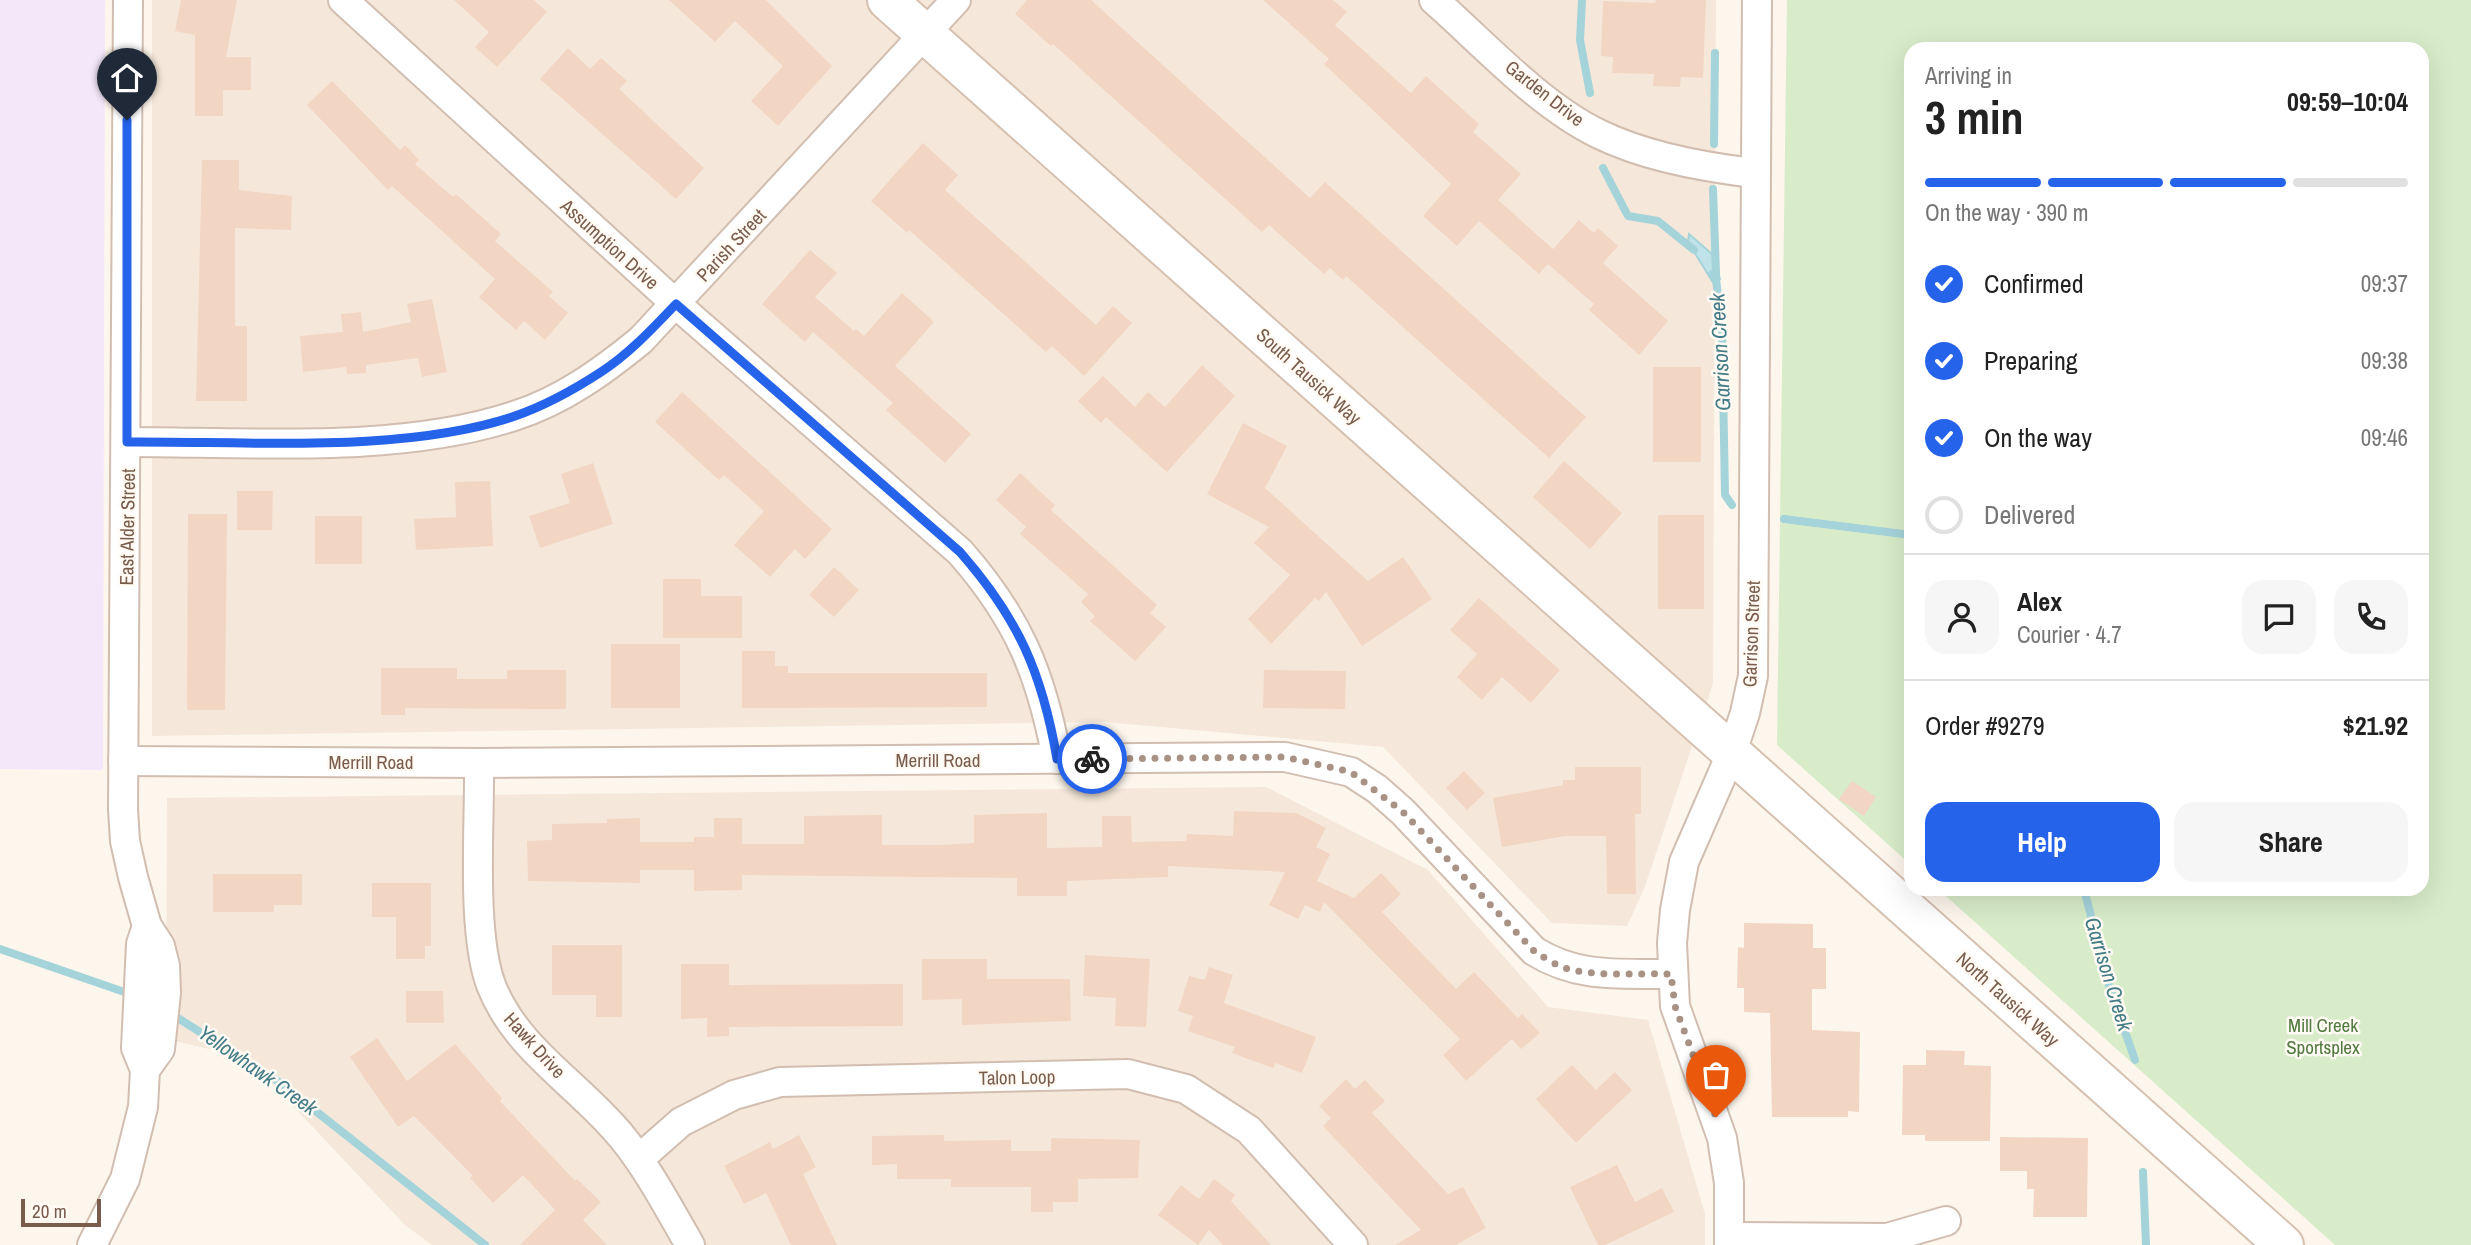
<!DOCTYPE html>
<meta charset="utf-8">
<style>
body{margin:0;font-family:"Archivo Narrow",sans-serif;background:#f6f6f6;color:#222;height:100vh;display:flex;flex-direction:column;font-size:26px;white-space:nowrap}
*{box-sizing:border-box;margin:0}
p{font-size:23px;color:#767676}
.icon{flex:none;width:38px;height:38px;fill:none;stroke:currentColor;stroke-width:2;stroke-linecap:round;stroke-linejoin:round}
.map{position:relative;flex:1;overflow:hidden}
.details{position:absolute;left:1904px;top:42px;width:525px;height:854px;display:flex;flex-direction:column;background:#fff;border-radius:21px;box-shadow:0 7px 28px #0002}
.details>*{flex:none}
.scale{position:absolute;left:21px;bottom:18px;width:80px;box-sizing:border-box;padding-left:7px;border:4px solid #7a5c4d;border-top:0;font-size:19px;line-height:24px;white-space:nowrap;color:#7a5c4d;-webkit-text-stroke:5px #fffaf3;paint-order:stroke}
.pin{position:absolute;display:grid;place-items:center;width:60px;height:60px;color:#fff;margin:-72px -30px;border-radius:50% 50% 50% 0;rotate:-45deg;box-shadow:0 0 7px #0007}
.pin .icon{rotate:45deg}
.courier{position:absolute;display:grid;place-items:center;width:70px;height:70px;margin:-35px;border:5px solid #2563eb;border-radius:50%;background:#fff;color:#222;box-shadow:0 2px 9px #0007}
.headline em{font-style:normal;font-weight:800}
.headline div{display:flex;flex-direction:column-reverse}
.headline{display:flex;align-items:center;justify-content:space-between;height:119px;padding:0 21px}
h1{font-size:46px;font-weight:800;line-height:52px}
.bar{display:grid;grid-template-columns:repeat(4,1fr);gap:10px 7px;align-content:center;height:84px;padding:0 21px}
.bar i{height:9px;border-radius:5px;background:#e0e0e0}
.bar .on{background:#2563eb}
.bar p{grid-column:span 4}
.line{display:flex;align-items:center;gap:18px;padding:0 21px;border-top:2px solid #e0e0e0}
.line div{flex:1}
.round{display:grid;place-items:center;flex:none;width:74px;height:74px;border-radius:21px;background:#f6f6f6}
ol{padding:0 21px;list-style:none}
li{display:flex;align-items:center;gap:21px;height:77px}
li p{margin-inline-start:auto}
li .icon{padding:7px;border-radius:50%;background:#2563eb;color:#fff;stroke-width:4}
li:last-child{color:#767676}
li i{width:38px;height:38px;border:4px solid #e0e0e0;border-radius:50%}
.button{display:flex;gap:14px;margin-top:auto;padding:14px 21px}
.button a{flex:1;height:80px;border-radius:21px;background:#2563eb;color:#fff;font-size:28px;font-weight:800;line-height:80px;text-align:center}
.button a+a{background:#f6f6f6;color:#222}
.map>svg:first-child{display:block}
.residential{fill:#f5e8da}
.education{fill:#f3e8fa}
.green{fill:#d8ecc9}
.water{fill:#bfe3e8;stroke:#a5d3da;stroke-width:2}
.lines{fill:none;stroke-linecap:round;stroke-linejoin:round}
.stream{stroke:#a5d3da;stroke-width:8}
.building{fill:#f3d5c3}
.minor-casing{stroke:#d1beb0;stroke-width:32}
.secondary-casing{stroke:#d6c0b0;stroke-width:42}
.minor{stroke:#fff;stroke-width:28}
.secondary{stroke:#fff;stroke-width:38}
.done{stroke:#a89285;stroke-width:7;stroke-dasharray:0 12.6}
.route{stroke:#2563eb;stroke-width:9}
.labels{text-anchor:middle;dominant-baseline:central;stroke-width:5;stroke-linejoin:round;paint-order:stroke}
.street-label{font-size:19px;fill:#7a5c4d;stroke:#fffaf3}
.park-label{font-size:19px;fill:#537a41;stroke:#fffaf3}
.water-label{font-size:21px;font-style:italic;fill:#437c86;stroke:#fffaf3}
</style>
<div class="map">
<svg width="2471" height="1245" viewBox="0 0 2471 1245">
<rect width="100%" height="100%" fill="#fdf6ec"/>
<!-- residential -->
<g class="residential">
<path d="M 152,0 L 1716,0 L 1713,684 L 1644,889 L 1627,926 L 1552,923 L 1383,747 L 1105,722 L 152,736 Z"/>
<path d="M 1266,787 L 1428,870 L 1548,1007 L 1648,1020 L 1705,1214 L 1705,1245 L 432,1245 L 405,1225 L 248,1058 L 166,1039 L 167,798 Z"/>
</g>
<!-- education -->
<path class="education" d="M 0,0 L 105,0 L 103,770 L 0,769 Z"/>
<!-- green -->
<path class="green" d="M 1787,0 L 2471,0 L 2471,1245 L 2335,1245 L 1938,889 L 2422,889 L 2422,49 L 1911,49 L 1911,865 L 1777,745 Z"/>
<!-- water -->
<path class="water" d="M 1689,234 L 1712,254 L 1720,279 L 1714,284 L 1688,242 Z"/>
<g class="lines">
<!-- stream -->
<g class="stream">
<path d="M 1582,0 L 1580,40 L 1590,93"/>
<path d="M 1714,144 L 1715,53"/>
<path d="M 1603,168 L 1628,216 L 1658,221 L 1694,250"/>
<path d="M 1713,189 L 1716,273"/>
<path d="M 1712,274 L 1716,279 L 1722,329 L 1725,495 L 1732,505"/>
<path d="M 1784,519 L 1911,535"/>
<path d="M 2084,889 L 2109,986 L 2135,1060"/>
<path d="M 0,949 L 133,995"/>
<path d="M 170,1013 L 279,1082 L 485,1245"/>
<path d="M 2143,1172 L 2146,1245"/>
</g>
</g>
<!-- building -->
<g class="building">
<path d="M 181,0 L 237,0 L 226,57 L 251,57 L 251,90 L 223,90 L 223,116 L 195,116 L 195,35 L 175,31 Z"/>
<path d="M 454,0 L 534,0 L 547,12 L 497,67 L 475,47 L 489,32 Z"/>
<path d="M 669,0 L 766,0 L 832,66 L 778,126 L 751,101 L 783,66 L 735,21 L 715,42 Z"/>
<path d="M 1027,0 L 1091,0 L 1310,198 L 1325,182 L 1586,417 L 1549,458 L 1346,276 L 1343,280 L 1330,268 L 1324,274 L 1269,225 L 1262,232 L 1053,44 L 1051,46 L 1015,14 Z"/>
<path d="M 1263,0 L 1333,0 L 1347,12 L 1335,25 L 1411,93 L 1426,76 L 1479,124 L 1473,132 L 1521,174 L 1498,200 L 1553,249 L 1579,220 L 1594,233 L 1598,228 L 1618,246 L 1603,263 L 1668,321 L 1639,355 L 1589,310 L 1594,304 L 1548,264 L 1539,274 L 1479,221 L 1457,246 L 1423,216 L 1451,184 L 1324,64 L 1329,59 Z"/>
<path d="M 1656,0 L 1706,0 L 1703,78 L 1681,77 L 1680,87 L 1653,86 L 1654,74 L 1612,73 L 1613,57 L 1601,56 L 1603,1 L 1655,3 Z"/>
<path d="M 568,48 L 590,69 L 601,58 L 627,81 L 619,89 L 704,168 L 676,199 L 540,79 Z"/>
<path d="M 332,81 L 400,150 L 405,145 L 419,160 L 415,164 L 453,197 L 456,194 L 501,234 L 495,241 L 553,292 L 549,296 L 568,313 L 545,340 L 524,321 L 516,330 L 479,297 L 495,279 L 392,186 L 388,190 L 307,105 Z"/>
<path d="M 923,143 L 958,175 L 945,190 L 1096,325 L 1113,306 L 1132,323 L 1084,376 L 1052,346 L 1046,352 L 909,230 L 907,233 L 871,201 Z"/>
<path d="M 202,160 L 239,160 L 239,190 L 292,196 L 291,230 L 235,228 L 235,326 L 247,326 L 247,401 L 196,401 Z"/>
<path d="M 810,250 L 837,273 L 815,297 L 854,331 L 856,329 L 864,336 L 902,293 L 934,322 L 895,366 L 971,434 L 945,463 L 886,410 L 893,403 L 813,332 L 805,342 L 762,304 Z"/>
<path d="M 432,299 L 447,372 L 422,377 L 418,358 L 366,365 L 366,373 L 347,374 L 346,367 L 303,372 L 300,336 L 343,332 L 341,314 L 361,312 L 363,332 L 411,322 L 407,304 Z"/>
<path d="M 1202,365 L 1235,396 L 1167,472 L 1106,417 L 1101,423 L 1078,401 L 1103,376 L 1135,407 L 1148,392 L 1165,407 Z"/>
<rect x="1653" y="367" width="48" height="95"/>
<path d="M 682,392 L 832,529 L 805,559 L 795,549 L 770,577 L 734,545 L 764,511 L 724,475 L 719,480 L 655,422 Z"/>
<path d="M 1243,423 L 1287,446 L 1265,488 L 1368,581 L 1403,557 L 1432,599 L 1362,646 L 1326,592 L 1319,601 L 1315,598 L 1271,644 L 1248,619 L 1290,575 L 1254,543 L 1269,527 L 1207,494 Z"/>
<path d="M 1564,461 L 1622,513 L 1590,549 L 1533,497 Z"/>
<path d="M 593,463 L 613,524 L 540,548 L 529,516 L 570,503 L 561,474 Z"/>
<path d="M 1020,473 L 1055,505 L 1051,510 L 1157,605 L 1150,613 L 1166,627 L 1135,661 L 1090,621 L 1095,616 L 1081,602 L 1088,594 L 1020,534 L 1026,527 L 996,500 Z"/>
<path d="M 490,481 L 493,546 L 416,550 L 414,519 L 456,517 L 455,482 Z"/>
<path d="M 237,491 L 273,491 L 272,530 L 237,530 Z"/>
<path d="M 188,514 L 227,514 L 225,710 L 187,710 Z"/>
<rect x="1658" y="515" width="46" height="94"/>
<rect x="315" y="516" width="47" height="48"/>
<path d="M 834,567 L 859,590 L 834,617 L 809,595 Z"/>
<path d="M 663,579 L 701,579 L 701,596 L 742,596 L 742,638 L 663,638 Z"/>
<path d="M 1479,598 L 1560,670 L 1531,703 L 1502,677 L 1482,700 L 1457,677 L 1477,654 L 1450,630 Z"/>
<rect x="611" y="644" width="69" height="64"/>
<path d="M 742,651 L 775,651 L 775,666 L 788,666 L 788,673 L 987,673 L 987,707 L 742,708 Z"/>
<path d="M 381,668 L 457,668 L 457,679 L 507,679 L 507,670 L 566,670 L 566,709 L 405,708 L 405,715 L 381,715 Z"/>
<path d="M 1264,670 L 1346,671 L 1345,709 L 1263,708 Z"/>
<path d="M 1575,767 L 1641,767 L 1641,814 L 1635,814 L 1636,894 L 1607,894 L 1606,836 L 1565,836 L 1502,847 L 1493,798 L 1563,785 L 1563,780 L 1575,780 Z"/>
<path d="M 1464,771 L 1485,793 L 1467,810 L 1446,788 Z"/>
<path d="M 1852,781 L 1876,797 L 1864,816 L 1839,799 Z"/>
<path d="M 1234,811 L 1296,813 L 1326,828 L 1316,847 L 1330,854 L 1317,881 L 1354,898 L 1381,873 L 1401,894 L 1382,912 L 1456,989 L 1474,972 L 1518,1018 L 1522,1014 L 1540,1033 L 1521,1049 L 1512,1039 L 1466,1081 L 1443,1055 L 1460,1039 L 1324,902 L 1320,912 L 1305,905 L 1298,919 L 1269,905 L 1285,872 L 1168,866 L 1168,877 L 1067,881 L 1067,896 L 1017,896 L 1017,878 L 742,875 L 742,890 L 694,891 L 694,870 L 640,870 L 640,883 L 528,881 L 527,841 L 552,840 L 552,824 L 607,823 L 607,819 L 640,818 L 640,842 L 694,842 L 694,837 L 714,837 L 714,818 L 742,818 L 742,844 L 804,844 L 804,816 L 882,815 L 882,845 L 940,845 L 974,843 L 974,815 L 1047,813 L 1047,848 L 1102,847 L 1102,816 L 1131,816 L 1132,842 L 1186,841 L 1187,834 L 1233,836 Z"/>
<path d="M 213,874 L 302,874 L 302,905 L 274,905 L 274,912 L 213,912 Z"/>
<path d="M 372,883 L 431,883 L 431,946 L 425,946 L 425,959 L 396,959 L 396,917 L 372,917 Z"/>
<path d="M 1744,923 L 1813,924 L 1813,948 L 1826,948 L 1826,989 L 1812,989 L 1812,1030 L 1860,1032 L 1859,1112 L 1848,1111 L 1848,1117 L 1772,1117 L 1770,1013 L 1744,1012 L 1744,988 L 1737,988 L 1738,947 L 1744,948 Z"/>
<path d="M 552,945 L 622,945 L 622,1017 L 596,1017 L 596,995 L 552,995 Z"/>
<path d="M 1085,955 L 1150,959 L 1146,1027 L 1115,1026 L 1116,998 L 1083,996 Z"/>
<path d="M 922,959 L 987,959 L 987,979 L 1070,979 L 1071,1021 L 962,1025 L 962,999 L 922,1000 Z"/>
<path d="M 681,964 L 729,964 L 729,985 L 903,984 L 903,1026 L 729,1027 L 729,1036 L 707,1037 L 707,1018 L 681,1019 Z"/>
<path d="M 1209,967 L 1233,975 L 1224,1003 L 1316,1037 L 1302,1073 L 1275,1063 L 1273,1068 L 1232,1053 L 1235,1047 L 1188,1031 L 1193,1016 L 1178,1011 L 1189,976 L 1205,980 Z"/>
<path d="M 406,991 L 443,991 L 444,1023 L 406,1023 Z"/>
<path d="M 377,1038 L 407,1081 L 455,1044 L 502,1098 L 500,1101 L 575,1181 L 577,1179 L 601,1202 L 583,1220 L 607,1245 L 520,1245 L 555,1210 L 523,1175 L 493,1203 L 470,1178 L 473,1176 L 414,1116 L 398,1127 L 350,1057 Z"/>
<path d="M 1926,1050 L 1965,1051 L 1964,1065 L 1991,1066 L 1990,1141 L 1925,1141 L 1925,1135 L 1902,1135 L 1903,1065 L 1926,1065 Z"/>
<path d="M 1572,1065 L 1596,1090 L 1615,1072 L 1632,1090 L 1576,1143 L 1536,1099 Z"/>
<path d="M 1346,1079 L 1355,1089 L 1365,1080 L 1385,1101 L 1372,1113 L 1448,1194 L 1463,1187 L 1486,1228 L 1456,1245 L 1395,1245 L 1421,1230 L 1323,1126 L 1331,1118 L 1319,1106 Z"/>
<path d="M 799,1135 L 816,1167 L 803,1174 L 837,1245 L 791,1245 L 766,1193 L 744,1204 L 724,1166 L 770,1142 L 773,1149 Z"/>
<path d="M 944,1135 L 944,1141 L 1011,1140 L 1011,1151 L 1051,1151 L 1051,1138 L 1140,1140 L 1138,1178 L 1078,1179 L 1078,1202 L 1053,1202 L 1053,1212 L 1031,1212 L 1031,1187 L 951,1187 L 951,1179 L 897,1179 L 897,1164 L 872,1165 L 872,1136 Z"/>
<path d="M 2000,1137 L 2088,1138 L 2087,1217 L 2033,1217 L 2034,1189 L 2027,1189 L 2027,1171 L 2000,1171 Z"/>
<path d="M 1617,1165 L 1635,1202 L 1662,1188 L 1674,1212 L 1605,1245 L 1598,1245 L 1570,1187 Z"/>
<path d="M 1214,1179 L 1235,1195 L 1231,1201 L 1271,1245 L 1223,1245 L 1209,1230 L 1198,1245 L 1158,1215 L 1181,1185 L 1199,1199 Z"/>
</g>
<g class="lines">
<defs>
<g id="minor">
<path d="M 128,0 L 123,809 L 125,841 L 133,877 L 147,926 L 160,946 L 165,966 L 166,993 L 160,1049 L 145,1070"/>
<path d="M 343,0 L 676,304 L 960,552 C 1018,618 1041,673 1057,759"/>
<path d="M 1434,0 C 1484,44 1539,105 1599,134 C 1646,157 1702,167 1754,173"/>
<path d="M 127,442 C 248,442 399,454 514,416 C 562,401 603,371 641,340 L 956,0"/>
<path d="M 123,761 L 479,763 L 1285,757 L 1351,772 L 1377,789 L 1403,812 L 1534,951 C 1579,979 1621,973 1672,974"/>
<path d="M 479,763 C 480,824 471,931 491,985 C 516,1050 580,1085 622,1137 C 649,1170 669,1209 690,1245"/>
<path d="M 639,1159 L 681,1122 L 734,1095 L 780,1082 L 1128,1074 L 1186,1089 L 1249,1130 L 1353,1245"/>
<path d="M 1730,1237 L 1887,1238 L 1946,1221"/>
<path d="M 92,1245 L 125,1179 L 143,1107 L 145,1070 L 136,1048 L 141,944 L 147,926"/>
<path d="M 1729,1245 L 1729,1183 L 1722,1138 L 1675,1006 L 1672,943 L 1675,910 L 1684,862 L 1732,752 L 1745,713 L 1753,676 L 1757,0"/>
</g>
<path id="secondary" d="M 887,0 L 2284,1245"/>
</defs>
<!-- minor casing -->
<use href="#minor" class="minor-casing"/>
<!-- secondary casing -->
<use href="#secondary" class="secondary-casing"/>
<!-- minor -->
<use href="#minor" class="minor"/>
<!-- secondary -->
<use href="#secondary" class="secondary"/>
</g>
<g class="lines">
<!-- done -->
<path class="done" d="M 1092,759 L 1285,757 L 1351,772 L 1403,812 L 1534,951 C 1544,957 1556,966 1568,969 C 1600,977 1638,973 1671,974 L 1675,1006 L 1716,1117"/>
<!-- route -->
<path class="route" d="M 127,120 L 127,442 C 245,441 404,454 515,416 C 544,406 575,389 601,372 C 629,354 653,328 676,304 L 960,552 C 1018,618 1042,672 1057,759 L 1092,759"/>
</g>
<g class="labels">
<!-- street labels -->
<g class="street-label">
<text transform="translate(1545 93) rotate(38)">Garden Drive</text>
<text transform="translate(610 244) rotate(42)">Assumption Drive</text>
<text transform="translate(731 245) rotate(-47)">Parish Street</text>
<text transform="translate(1309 376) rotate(42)">South Tausick Way</text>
<text transform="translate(127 527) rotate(-89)">East Alder Street</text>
<text transform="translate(1751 634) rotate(-88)">Garrison Street</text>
<text x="938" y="760">Merrill Road</text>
<text x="371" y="762">Merrill Road</text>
<text transform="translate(2008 999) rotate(42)">North Tausick Way</text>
<text transform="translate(535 1045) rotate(48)">Hawk Drive</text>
<text transform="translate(1017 1077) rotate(-1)">Talon Loop</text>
</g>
<!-- park labels -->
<g class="park-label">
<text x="2323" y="1025">Mill Creek<tspan x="2323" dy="22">Sportsplex</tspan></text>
</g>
<!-- water labels -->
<g class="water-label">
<text transform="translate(1720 352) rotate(-93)">Garrison Creek</text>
<text transform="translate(2109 974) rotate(73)">Garrison Creek</text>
<text transform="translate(258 1070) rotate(35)">Yellowhawk Creek</text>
</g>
</g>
</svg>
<div class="scale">20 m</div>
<div class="pin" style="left:1716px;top:1117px;background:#ea580c"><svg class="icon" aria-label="bag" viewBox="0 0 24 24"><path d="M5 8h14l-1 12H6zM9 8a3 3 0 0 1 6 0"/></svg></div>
<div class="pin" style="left:127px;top:120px;background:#1f2937"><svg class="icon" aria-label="home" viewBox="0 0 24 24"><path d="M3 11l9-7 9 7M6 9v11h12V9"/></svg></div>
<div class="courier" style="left:1092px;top:759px"><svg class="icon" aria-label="bike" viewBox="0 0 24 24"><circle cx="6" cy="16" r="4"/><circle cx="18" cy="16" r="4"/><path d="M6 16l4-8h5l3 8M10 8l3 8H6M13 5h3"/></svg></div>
<section class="details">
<div class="headline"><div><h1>3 min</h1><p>Arriving in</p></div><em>09:59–10:04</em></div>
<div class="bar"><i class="on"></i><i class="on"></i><i class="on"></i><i></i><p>On the way · 390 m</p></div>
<ol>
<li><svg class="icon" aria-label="check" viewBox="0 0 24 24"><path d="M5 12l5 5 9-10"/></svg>Confirmed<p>09:37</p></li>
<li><svg class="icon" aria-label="check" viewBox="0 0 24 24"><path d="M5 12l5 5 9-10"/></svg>Preparing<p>09:38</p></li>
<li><svg class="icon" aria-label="check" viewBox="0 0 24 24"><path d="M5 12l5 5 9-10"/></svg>On the way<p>09:46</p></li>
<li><i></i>Delivered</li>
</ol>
<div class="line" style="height:126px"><a class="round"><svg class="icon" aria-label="person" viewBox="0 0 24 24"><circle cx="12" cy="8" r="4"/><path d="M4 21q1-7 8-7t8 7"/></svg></a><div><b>Alex</b><p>Courier · 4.7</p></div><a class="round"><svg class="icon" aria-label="chat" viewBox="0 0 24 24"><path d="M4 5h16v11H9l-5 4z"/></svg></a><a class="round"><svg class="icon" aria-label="phone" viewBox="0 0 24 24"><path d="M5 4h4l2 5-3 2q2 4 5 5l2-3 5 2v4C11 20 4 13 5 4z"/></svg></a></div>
<div class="line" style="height:91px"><div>Order #9279</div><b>$21.92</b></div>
<div class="button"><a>Help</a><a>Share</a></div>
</section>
</div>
